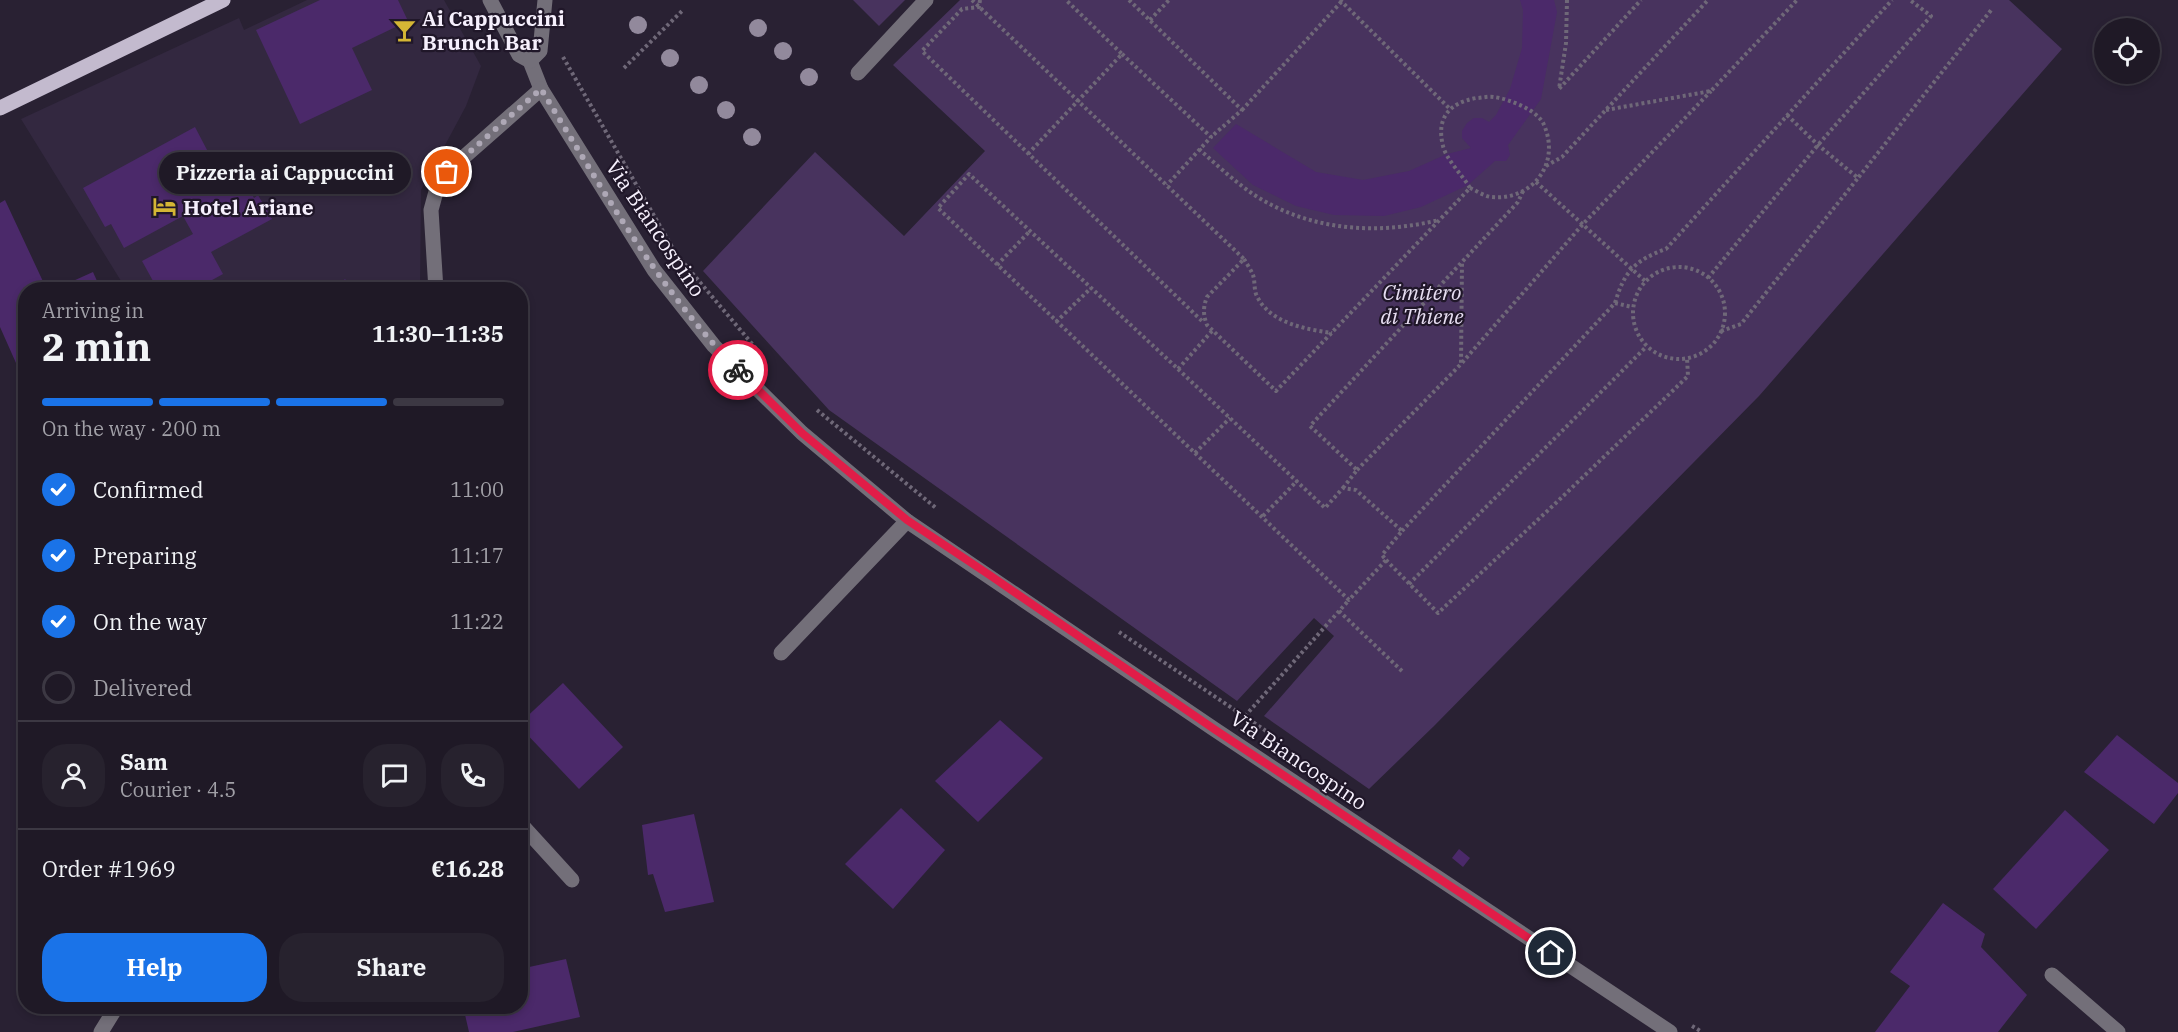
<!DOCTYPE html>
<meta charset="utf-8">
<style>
body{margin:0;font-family:"IBM Plex Serif",serif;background:#27222e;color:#f1f3f6;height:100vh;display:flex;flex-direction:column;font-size:22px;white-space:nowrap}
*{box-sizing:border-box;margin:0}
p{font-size:20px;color:#a1a0a7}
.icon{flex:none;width:33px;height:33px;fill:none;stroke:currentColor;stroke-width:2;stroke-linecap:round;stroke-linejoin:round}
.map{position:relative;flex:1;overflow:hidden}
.details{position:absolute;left:18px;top:282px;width:510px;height:732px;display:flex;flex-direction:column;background:#1f1926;border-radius:24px;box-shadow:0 3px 9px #0003,0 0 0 2px #3c3843}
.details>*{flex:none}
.buttons{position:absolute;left:2094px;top:18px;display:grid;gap:12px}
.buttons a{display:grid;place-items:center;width:66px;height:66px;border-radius:50%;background:#1f1926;box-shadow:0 3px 9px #0003,0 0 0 2px #3c3843;font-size:30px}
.pin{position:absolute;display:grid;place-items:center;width:51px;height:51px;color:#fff;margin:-26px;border:3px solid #fff;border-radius:50%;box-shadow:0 2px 6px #0007}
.courier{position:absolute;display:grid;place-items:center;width:60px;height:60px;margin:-30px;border:4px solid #e11d48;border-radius:50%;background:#fff;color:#222;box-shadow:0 2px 8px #0007}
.bubble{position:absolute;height:42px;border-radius:21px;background:#1f1926;box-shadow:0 3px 9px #0003,0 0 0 2px #3c3843;font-size:20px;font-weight:700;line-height:42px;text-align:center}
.summary em{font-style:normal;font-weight:700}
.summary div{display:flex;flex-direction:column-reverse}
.summary{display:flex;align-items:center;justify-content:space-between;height:102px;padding:0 24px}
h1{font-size:39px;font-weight:700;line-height:45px}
.bar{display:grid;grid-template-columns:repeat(4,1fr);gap:9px 6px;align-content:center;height:72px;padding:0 24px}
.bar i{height:8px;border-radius:4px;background:#3c3843}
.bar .active{background:#1a73e8}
.bar p{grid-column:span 4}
.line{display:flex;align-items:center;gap:15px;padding:0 24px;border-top:2px solid #3c3843}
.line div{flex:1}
.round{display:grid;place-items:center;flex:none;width:63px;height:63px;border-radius:24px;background:#27222e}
ol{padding:0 24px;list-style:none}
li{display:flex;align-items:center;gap:18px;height:66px}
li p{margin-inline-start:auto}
li .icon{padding:6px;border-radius:50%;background:#1a73e8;color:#fff;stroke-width:4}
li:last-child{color:#a1a0a7}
li i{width:33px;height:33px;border:3px solid #3c3843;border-radius:50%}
.button{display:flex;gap:12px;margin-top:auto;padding:12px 24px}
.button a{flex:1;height:69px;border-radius:24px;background:#1a73e8;color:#fff;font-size:24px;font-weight:700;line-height:69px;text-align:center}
.button a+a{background:#27222e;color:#f1f3f6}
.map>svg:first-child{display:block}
.built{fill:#332840}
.green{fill:#48335e}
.building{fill:#4b296a}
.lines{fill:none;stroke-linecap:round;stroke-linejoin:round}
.path{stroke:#6f6878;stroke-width:4;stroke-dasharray:3 3;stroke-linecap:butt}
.minor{stroke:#736f79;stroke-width:15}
.major{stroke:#c3bace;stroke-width:15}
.tree{fill:#92899c}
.done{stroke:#aea8b6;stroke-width:6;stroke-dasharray:0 10.8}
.route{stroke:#e11d48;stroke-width:8}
.labels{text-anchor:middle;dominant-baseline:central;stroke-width:4.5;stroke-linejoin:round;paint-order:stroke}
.poi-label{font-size:21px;font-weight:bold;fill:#f6f0fd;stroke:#201729;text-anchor:start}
.street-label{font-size:21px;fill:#f6f0fd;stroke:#201729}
.park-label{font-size:21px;font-style:italic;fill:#e7def2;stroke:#201729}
</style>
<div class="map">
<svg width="2178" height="1032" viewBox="0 0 2178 1032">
<rect width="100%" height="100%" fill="#292133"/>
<!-- built -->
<path class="built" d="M 307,0 L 444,0 L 481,66 L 466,106 L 421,190 L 420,289 L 126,289 L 21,119 L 239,18 L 244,30 Z"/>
<!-- green -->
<g class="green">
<path d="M 853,0 L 905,0 L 879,26 Z"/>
<path d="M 960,0 L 2009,0 L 2062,49 L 1759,396 L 1434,726 L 1369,789 L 1264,716 L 1334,636 L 1314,618 L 1237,701 L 829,410 L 703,271 L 815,152 L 904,236 L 985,151 L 893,65 Z"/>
</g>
<!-- building -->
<g class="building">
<path d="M 320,0 L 398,0 L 408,21 L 352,48 L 372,90 L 300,124 L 256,30 Z"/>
<path d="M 1520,0 L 1554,0 L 1557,12 L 1541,99 L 1508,145 L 1510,155 L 1506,161 L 1495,161 L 1468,185 L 1421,207 L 1384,216 L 1334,215 L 1296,206 L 1253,185 L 1213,148 L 1236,124 L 1316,172 L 1363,180 L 1409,171 L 1447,154 L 1471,148 L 1462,138 L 1462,131 L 1467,123 L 1474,118 L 1482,118 L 1489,122 L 1496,115 L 1510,89 L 1522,48 L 1523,10 Z"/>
<path d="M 195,127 L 227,188 L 244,179 L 254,198 L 258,195 L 272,219 L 211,252 L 223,274 L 194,290 L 158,290 L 142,261 L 193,234 L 183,216 L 124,248 L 111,224 L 105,227 L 83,188 Z"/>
<path d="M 5,200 L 47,290 L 26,290 L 26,370 L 20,372 L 0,327 L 0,203 Z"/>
<path d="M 93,272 L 101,290 L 53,290 Z"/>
<path d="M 345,279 L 354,290 L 334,290 Z"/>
<path d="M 563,683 L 623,747 L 579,789 L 520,727 L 520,723 Z"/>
<path d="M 1000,720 L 1043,758 L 978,822 L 935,781 Z"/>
<path d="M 2117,735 L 2178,783 L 2178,793 L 2154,824 L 2084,772 Z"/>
<path d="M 901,808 L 945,850 L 893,909 L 845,864 Z"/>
<path d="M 2065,810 L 2109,850 L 2036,929 L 1993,889 Z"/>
<path d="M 694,814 L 714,902 L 665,912 L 653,874 L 648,875 L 642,825 Z"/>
<path d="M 1459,849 L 1470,858 L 1463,867 L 1452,858 Z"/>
<path d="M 1943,903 L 1985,934 L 1981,947 L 2027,995 L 1998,1032 L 1875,1032 L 1910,986 L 1890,972 Z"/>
<path d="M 26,957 L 26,976 L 18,971 Z"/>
<path d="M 566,959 L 580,1017 L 513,1032 L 469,1032 L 463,1006 L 520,1006 L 520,969 Z"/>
</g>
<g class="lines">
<!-- path -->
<g class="path">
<path d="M 972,0 L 1244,259 L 1207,297 C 1203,307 1203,315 1207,325 L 1276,391 L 1470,188 C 1463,176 1446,159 1443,146 C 1436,118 1449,103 1476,98 C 1482,98 1488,96 1494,97 C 1509,99 1538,110 1544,125 C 1561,164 1532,201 1491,197 C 1484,196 1477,191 1470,188"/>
<path d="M 980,0 L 979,7 L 962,9 L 922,51 L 1204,323"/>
<path d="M 1129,0 L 1242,110 L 1211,137"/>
<path d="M 1340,0 L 1449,108"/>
<path d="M 1567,0 L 1566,43 L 1559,89 L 1641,0"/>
<path d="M 1150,20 L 1169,0"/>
<path d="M 1122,54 L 1211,137 L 1167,185"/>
<path d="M 563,57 L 676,254 L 759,352"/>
<path d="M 624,68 L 682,11"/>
<path d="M 1242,110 L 1343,0"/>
<path d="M 1606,110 L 1711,91 L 1797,0"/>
<path d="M 1787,115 L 1818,145 L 1858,178 L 1992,9"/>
<path d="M 1199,149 C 1217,165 1236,183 1256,196 C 1311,231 1377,235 1439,220"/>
<path d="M 1028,154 L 1122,54 L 1066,0"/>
<path d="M 1546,166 L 1562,157 L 1708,0"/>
<path d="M 1536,182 L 1645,281"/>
<path d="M 1523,191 L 1518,202 L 1462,262 L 1461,364 L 1583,224 L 1711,91"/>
<path d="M 1244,259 C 1247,264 1251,270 1253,275 C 1255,281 1254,288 1256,294 C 1268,323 1305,329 1332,333"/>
<path d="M 997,265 L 1030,231"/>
<circle cx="1679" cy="313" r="46"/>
<path d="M 1708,278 L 1818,145 L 1931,16 L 1910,0"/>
<path d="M 1615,303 C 1624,272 1635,260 1666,249 L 1892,0"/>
<path d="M 1056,322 L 1091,288"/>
<path d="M 1721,331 L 1741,324 L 1858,178"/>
<path d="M 1178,369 L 1325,508 L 1343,488 L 1356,490 L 1402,531 L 1382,555 L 1386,560 L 1349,600 L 938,208 L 969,174 L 1178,369 L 1212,331"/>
<path d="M 817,410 L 936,508"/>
<path d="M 1195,453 L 1230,418"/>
<path d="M 1357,470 L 1461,364"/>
<path d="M 1343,488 L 1357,470 L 1310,426 L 1461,263"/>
<path d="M 1263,516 L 1297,481"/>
<path d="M 1402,531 L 1615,303 L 1632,307"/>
<path d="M 1386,560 L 1438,613 L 1558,501 L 1688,376 L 1687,358"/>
<path d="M 1409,584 L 1646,347"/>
<path d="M 1339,611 L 1403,672"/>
<path d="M 1119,632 L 1272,735"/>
<path d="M 1245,716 L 1349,600"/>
<path d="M 1692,1026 L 1702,1032"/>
</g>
<!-- minor -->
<g class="minor">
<path d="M 490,0 L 519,55 L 530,61 L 541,89 L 654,270 L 714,346 L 802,433 L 907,521 L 1214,729 L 1670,1032"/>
<path d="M 530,61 L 540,51 L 545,0"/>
<path d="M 858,73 L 926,0"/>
<path d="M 436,290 L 431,210 L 437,188 L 447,172 L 541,89"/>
<path d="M 781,653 L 907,521"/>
<path d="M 520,823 L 572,880"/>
<path d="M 2052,975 L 2118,1032"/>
<path d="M 101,1032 L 117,1006"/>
</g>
<!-- major -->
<path class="major" d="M 0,108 L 223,0"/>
</g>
<!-- trees -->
<g class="tree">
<circle cx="638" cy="25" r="9"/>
<circle cx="758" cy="28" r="9"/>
<circle cx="783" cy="51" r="9"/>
<circle cx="670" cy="58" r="9"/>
<circle cx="809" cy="77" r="9"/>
<circle cx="699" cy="85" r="9"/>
<circle cx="726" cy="110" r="9"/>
<circle cx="752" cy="137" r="9"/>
</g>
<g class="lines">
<!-- done -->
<path class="done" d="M 447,172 L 541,89 C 601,186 657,288 738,370"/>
<!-- route -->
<path class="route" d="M 738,370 L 802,433 L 907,520 L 991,576 L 1214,729 L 1551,953"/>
</g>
<!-- icons -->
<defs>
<symbol id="bar-bare" viewBox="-9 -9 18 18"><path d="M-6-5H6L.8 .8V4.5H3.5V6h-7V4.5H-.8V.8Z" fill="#d4b635" stroke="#201729" stroke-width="2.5" paint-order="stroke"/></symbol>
<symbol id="hotel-bare" viewBox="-9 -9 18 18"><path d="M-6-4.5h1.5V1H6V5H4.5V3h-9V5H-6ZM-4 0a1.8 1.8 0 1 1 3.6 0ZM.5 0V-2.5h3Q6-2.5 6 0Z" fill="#d4b635" stroke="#201729" stroke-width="2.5" paint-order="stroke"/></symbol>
</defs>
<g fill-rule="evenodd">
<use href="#bar-bare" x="388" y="14" width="33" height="33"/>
<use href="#hotel-bare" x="148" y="190" width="33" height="33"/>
</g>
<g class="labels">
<!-- poi labels -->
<g class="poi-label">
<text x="422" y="18">Ai Cappuccini<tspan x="422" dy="24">Brunch Bar</tspan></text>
<text x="183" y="207">Hotel Ariane</text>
</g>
<!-- street labels -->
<g class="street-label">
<text transform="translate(656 228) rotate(56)">Via Biancospino</text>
<text transform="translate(1299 760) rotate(34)">Via Biancospino</text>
</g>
<!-- park labels -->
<g class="park-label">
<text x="1422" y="292">Cimitero<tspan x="1422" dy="24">di Thiene</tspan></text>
</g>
</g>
</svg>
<div class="buttons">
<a><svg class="icon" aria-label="locate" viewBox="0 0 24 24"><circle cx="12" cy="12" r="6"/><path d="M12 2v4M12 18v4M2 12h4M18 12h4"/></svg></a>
</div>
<div class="pin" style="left:447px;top:172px;background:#ea580c"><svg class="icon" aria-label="bag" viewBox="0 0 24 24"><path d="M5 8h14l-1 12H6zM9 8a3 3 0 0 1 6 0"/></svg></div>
<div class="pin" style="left:1551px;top:953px;background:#1f2937"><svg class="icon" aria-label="home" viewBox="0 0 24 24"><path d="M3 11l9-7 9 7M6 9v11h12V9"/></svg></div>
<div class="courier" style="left:738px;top:370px"><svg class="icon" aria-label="bike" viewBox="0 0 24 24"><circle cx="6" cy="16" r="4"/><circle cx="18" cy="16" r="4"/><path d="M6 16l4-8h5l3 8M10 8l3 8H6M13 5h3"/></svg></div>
<div class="bubble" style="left:159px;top:152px;width:252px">Pizzeria ai Cappuccini</div>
<section class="details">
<div class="summary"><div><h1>2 min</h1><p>Arriving in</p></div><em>11:30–11:35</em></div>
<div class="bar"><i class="active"></i><i class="active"></i><i class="active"></i><i></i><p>On the way · 200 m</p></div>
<ol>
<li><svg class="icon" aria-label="check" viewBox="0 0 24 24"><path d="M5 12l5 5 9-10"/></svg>Confirmed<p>11:00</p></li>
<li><svg class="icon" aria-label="check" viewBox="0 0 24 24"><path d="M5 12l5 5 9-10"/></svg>Preparing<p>11:17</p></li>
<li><svg class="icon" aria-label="check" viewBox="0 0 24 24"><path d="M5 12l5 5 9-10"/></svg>On the way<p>11:22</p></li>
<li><i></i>Delivered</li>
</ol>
<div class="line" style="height:108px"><a class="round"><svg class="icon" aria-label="person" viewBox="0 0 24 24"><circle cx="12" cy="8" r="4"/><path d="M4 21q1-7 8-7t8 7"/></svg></a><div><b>Sam</b><p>Courier · 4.5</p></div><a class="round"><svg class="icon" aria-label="chat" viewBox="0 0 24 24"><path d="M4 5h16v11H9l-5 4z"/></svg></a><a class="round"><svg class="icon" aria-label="phone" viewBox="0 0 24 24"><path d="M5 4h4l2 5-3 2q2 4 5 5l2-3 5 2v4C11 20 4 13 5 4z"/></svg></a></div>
<div class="line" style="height:78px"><div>Order #1969</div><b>€16.28</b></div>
<div class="button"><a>Help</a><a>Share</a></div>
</section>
</div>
